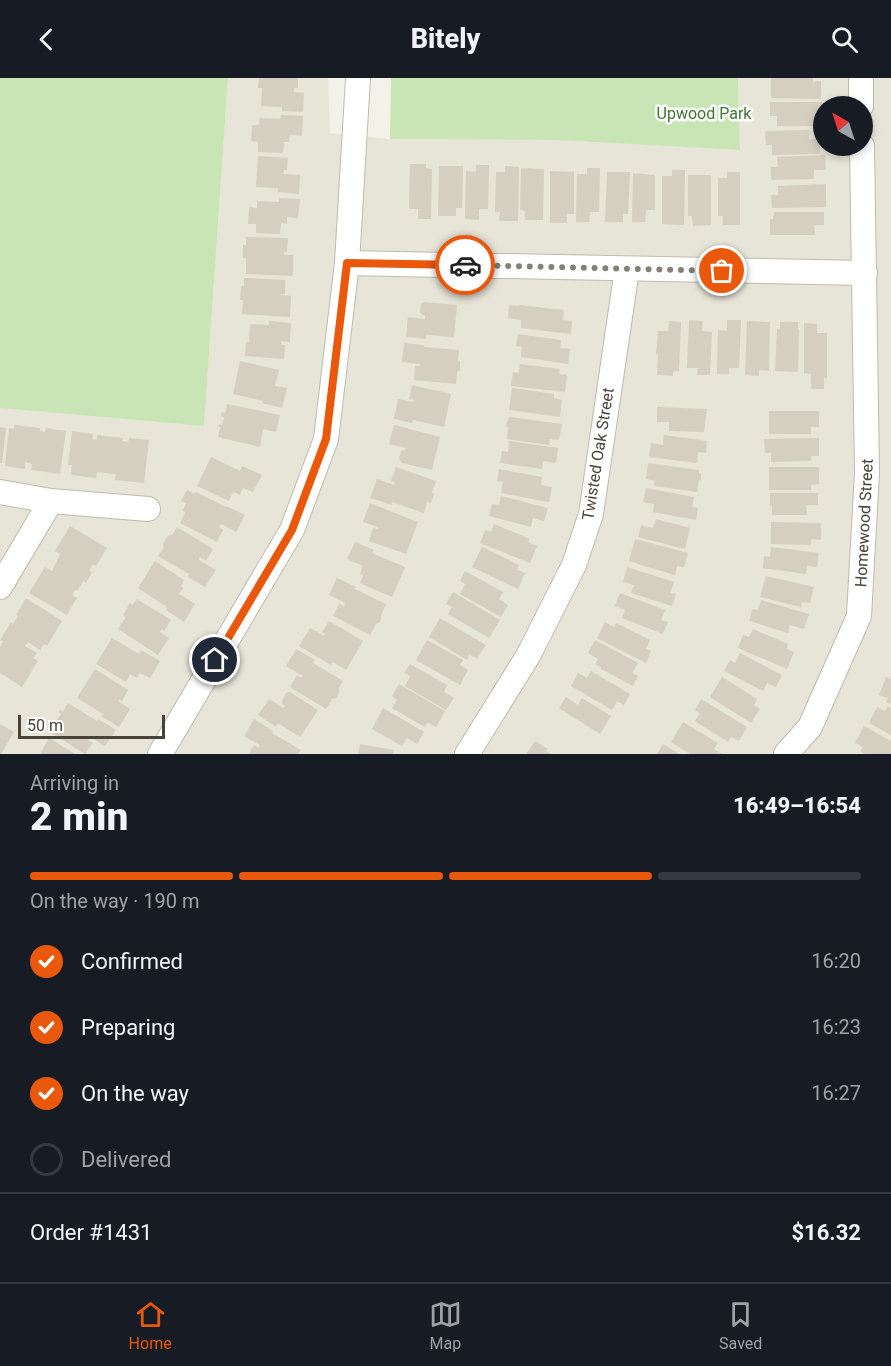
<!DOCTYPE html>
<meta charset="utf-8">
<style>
body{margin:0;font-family:Roboto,sans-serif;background:#20242c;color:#f1f3f6;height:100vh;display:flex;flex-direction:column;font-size:22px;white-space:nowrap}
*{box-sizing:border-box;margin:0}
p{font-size:20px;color:#9ea1a6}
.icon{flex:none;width:33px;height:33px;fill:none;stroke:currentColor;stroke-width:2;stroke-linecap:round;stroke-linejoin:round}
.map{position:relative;height:676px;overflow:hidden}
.details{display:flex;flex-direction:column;background:#171b24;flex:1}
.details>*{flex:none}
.needle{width:39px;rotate:321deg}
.tools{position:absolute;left:813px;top:18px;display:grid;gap:12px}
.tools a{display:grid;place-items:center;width:60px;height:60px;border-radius:50%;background:#171b24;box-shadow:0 3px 9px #0003;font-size:30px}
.scale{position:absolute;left:18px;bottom:15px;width:147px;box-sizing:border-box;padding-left:6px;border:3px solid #474338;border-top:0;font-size:16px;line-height:21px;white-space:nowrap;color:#474338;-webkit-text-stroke:4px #fff;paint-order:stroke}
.pin{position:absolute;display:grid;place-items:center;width:51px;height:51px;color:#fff;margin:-26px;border:3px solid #fff;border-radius:50%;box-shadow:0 2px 6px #0007}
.courier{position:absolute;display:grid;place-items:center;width:60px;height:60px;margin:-30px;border:4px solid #ea580c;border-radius:50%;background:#fff;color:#222;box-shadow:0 2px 8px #0007}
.headline em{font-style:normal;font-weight:800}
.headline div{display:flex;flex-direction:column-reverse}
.headline{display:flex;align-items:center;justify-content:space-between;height:102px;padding:0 30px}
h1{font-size:39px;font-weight:800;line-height:45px}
.bar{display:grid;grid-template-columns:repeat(4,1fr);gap:9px 6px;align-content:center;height:72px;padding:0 30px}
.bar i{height:8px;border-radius:4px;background:#363941}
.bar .current{background:#ea580c}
.bar p{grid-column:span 4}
.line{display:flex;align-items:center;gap:15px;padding:0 30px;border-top:2px solid #363941}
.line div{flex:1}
ol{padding:0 30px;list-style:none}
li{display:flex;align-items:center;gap:18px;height:66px}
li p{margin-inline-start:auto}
li .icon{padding:6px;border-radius:50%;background:#ea580c;color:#fff;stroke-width:4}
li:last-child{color:#9ea1a6}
li i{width:33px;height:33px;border:3px solid #363941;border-radius:50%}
header{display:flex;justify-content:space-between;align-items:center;height:78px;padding:0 30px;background:#171b24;font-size:27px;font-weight:800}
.tabs{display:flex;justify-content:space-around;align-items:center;height:84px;border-top:2px solid #363941;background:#171b24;font-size:16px;color:#9ea1a6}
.tabs a{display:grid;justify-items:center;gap:3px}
.tabs .current{color:#ea580c}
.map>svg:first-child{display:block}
.residential{fill:#e7e4d8;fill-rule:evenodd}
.green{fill:#c9e5b5}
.building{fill:#d4cfc0}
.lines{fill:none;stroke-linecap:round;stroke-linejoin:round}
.minor-casing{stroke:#bebbac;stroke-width:26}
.minor{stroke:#fff;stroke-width:24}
.done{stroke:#838076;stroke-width:6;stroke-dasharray:0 10.8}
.route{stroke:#ea580c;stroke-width:8}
.labels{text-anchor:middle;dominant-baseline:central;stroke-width:5;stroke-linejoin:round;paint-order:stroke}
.park-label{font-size:16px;fill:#40752f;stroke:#fff}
.street-label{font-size:16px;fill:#474338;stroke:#fff}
</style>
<header><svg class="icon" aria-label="back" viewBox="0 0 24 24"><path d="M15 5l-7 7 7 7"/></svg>Bitely<svg class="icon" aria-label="search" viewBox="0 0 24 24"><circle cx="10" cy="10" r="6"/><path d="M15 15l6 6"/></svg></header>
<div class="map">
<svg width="891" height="676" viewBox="0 0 891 676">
<rect width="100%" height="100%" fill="#f3f2e9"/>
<!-- residential -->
<path class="residential" d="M 228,0 L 328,0 L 330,55 L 390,61 L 555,62 L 740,72 L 738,0 L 891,0 L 891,676 L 0,676 L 0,330 L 204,348 ZM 824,28 L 862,28 L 862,68 L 824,68 Z"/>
<!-- green -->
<g class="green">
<path d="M 0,0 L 228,0 L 204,348 L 0,330 Z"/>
<path d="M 391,0 L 738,0 L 740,72 L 555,62 L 390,61 Z"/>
</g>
<!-- building -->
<g class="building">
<path d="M 259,0 L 298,0 L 298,10 L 294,10 L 294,14 L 304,15 L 303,34 L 282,33 L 282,29 L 261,28 L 262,10 L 258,10 Z"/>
<path d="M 771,0 L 813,0 L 813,4 L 821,3 L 821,21 L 771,20 Z"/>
<path d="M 770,24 L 825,24 L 824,41 L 816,41 L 816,48 L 777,48 L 777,38 L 770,38 Z"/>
<path d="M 281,37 L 303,38 L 302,58 L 290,57 L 289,64 L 284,64 L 283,75 L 258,74 L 258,64 L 251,63 L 252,47 L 259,47 L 260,40 L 280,41 Z"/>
<path d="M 809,52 L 809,61 L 820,61 L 820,76 L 772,77 L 772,67 L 766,67 L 765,53 Z"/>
<path d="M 825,77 L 826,92 L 814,92 L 814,101 L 771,102 L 771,89 L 778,89 L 777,79 Z"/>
<path d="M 258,78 L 288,80 L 287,92 L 284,92 L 283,96 L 300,97 L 299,116 L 278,114 L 278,110 L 256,109 Z"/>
<path d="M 410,86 L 426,86 L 426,90 L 432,91 L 431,141 L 418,141 L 418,131 L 409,131 Z"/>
<path d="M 476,87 L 489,87 L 488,131 L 479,131 L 479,142 L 465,141 L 466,93 L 476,94 Z"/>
<path d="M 439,88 L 463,88 L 462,130 L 456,130 L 456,138 L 438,138 Z"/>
<path d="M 505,88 L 519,89 L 518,143 L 499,143 L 500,134 L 495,134 L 496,94 L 505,94 Z"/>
<path d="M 521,90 L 544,91 L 543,142 L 525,142 L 525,133 L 520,132 Z"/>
<path d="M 587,90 L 600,90 L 599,134 L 590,134 L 589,144 L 576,144 L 577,96 L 587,96 Z"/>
<path d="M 672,92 L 685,92 L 684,147 L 662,146 L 662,98 L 672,98 Z"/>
<path d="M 550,93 L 574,94 L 574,136 L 567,136 L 567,145 L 550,145 Z"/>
<path d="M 607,94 L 630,94 L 628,136 L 623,136 L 623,144 L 605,144 Z"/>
<path d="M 727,94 L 740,94 L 740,147 L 723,147 L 723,138 L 718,138 L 718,100 L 727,100 Z"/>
<path d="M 633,95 L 655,97 L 655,132 L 646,132 L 645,144 L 632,144 Z"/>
<path d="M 688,97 L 711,97 L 711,147 L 693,148 L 692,138 L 688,138 Z"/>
<path d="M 826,106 L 826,129 L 772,130 L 771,117 L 778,117 L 778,108 Z"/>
<path d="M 279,120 L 300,121 L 298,140 L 287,139 L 287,146 L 281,145 L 280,156 L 256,155 L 256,146 L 248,146 L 249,129 L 257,130 L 257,123 L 279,124 Z"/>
<path d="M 774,134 L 824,134 L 824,147 L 814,147 L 815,157 L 770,157 L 770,141 L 773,141 Z"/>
<path d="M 246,159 L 288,160 L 287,174 L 284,174 L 284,177 L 293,177 L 293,198 L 246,196 L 246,180 L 243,180 L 243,167 L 246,167 Z"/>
<path d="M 244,200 L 285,202 L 285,216 L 281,216 L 281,217 L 291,218 L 290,239 L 242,236 L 243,222 L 240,222 L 241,208 L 244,208 Z"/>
<path d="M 424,224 L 457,227 L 454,259 L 426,257 L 426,261 L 406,259 L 408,239 L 425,241 L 425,238 L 420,235 L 421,226 Z"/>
<path d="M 509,227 L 519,228 L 519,227 L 564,232 L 563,242 L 572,243 L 571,256 L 521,250 L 521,242 L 508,240 Z"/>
<path d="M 689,242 L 703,243 L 702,253 L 712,254 L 710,297 L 697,297 L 698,290 L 687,290 Z"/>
<path d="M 727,242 L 741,242 L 739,290 L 729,290 L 729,296 L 717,296 L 718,252 L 727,253 Z"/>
<path d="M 269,243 L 291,245 L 290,264 L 281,263 L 281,267 L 285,267 L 284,281 L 245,278 L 246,264 L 249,264 L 250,246 L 269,247 Z"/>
<path d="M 669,243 L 681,244 L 679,293 L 673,294 L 673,298 L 657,297 L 658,276 L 656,276 L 658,253 L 668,253 Z"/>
<path d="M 747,243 L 770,244 L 769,293 L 759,292 L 759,298 L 745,297 Z"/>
<path d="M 780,244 L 798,244 L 798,252 L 799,252 L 798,294 L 775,293 L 777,251 L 780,251 Z"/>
<path d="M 804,245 L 817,246 L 817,255 L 827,255 L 827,300 L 824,300 L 824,311 L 811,311 L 811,296 L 804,295 Z"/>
<path d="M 518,256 L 561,262 L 560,270 L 570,271 L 568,286 L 521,279 L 522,269 L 516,268 Z"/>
<path d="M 404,265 L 424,267 L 424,269 L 459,272 L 458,282 L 460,284 L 460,292 L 457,294 L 456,306 L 414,302 L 415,288 L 420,288 L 420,286 L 402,284 Z"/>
<path d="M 240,283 L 279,292 L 275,308 L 287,310 L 282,330 L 262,325 L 263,323 L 233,316 Z"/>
<path d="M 520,286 L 560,291 L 559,296 L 567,297 L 565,314 L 511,308 L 513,294 L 519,295 Z"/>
<path d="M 412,307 L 451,316 L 444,349 L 413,342 L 412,345 L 394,341 L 398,321 L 413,324 L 414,322 L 409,321 Z"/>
<path d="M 512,310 L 554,316 L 554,320 L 562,322 L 560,339 L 509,332 Z"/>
<path d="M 227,326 L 280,337 L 276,354 L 263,351 L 260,369 L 218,359 L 220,349 L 219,349 L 219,346 L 222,347 L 224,339 L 221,338 L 222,334 L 225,335 Z"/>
<path d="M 657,329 L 707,331 L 704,354 L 669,353 L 669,344 L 657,344 Z"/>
<path d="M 769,333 L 819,333 L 819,349 L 811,349 L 811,356 L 769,356 Z"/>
<path d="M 510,339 L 562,346 L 559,362 L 550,361 L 549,367 L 507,361 L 508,350 L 506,348 L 507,343 Z"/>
<path d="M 14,347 L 40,350 L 40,353 L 45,354 L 46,350 L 66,353 L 60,396 L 31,392 L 32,386 L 29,385 L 25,384 L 25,391 L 5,388 L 9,350 L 14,351 Z"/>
<path d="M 394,347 L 440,359 L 432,392 L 402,385 L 399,381 L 401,373 L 406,371 L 406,370 L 389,366 Z"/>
<path d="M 0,349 L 6,350 L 2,385 L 0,385 Z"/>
<path d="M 72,353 L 93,356 L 92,361 L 97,362 L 97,357 L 123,360 L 122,363 L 128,364 L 129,360 L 149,362 L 144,405 L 115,402 L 116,397 L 114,396 L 97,394 L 96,400 L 71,397 L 72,387 L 68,387 Z"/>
<path d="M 664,357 L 707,363 L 706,375 L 698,374 L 697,385 L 649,379 L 651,365 L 663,367 Z"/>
<path d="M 819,360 L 819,378 L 811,378 L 811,383 L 771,384 L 771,375 L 765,375 L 764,361 Z"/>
<path d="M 509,363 L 558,370 L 556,385 L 543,383 L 542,391 L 500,385 L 502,373 L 508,374 Z"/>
<path d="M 211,379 L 240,393 L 242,388 L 262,397 L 253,414 L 243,410 L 240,417 L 233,414 L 229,423 L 197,408 Z"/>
<path d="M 648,385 L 699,392 L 699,395 L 701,396 L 701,401 L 699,403 L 697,414 L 654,408 L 655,403 L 646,401 Z"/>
<path d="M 396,389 L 436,403 L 432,415 L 434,416 L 431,425 L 427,424 L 424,435 L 392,424 L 392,427 L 370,420 L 377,401 L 394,407 L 395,404 L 391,403 Z"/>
<path d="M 769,389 L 819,389 L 819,406 L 811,407 L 811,412 L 769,412 Z"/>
<path d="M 499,391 L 542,399 L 541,407 L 552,409 L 549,424 L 501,415 L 503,404 L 497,403 Z"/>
<path d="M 646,410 L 694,419 L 692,429 L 698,430 L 696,442 L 653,434 L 654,426 L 643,424 Z"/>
<path d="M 187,412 L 195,416 L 196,414 L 226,429 L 226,428 L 245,437 L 236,454 L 221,446 L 219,449 L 223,452 L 217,464 L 180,445 L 185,435 L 183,432 L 186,425 L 181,423 Z"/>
<path d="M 770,415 L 818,415 L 818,427 L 806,427 L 807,437 L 772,437 L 772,428 L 770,428 Z"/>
<path d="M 501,418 L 548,430 L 544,443 L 533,440 L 531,449 L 489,438 L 492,426 L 499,427 Z"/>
<path d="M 370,425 L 418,444 L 406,476 L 369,463 L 373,450 L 378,451 L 378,449 L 363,444 Z"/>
<path d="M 656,441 L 690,450 L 685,471 L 638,459 L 641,447 L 653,450 Z"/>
<path d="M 771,444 L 821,445 L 821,462 L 811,461 L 811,467 L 771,466 Z"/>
<path d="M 494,446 L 530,461 L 528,464 L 537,468 L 530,485 L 480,465 L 485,452 L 491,454 Z"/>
<path d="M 70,448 L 107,470 L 96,488 L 93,486 L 89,493 L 92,494 L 86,505 L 83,503 L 77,513 L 75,512 L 72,517 L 77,520 L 67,537 L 29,515 L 45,489 L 52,493 L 60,476 L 55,473 Z"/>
<path d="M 177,449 L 213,471 L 206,483 L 200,479 L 199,482 L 216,492 L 205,509 L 188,499 L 189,496 L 158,478 L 164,469 L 163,466 L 168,458 L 172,457 Z"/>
<path d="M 635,461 L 688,475 L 684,489 L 677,488 L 675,497 L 637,486 L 637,485 L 629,483 Z"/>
<path d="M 355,464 L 374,472 L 372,475 L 405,489 L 392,519 L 360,505 L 363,497 L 360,496 L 363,488 L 347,481 Z"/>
<path d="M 482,469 L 519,487 L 517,492 L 525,495 L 518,511 L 472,489 Z"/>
<path d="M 771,469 L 819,475 L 817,489 L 807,488 L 806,496 L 763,490 L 764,478 L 770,479 Z"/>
<path d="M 155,483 L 184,502 L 181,508 L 183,510 L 179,516 L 195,526 L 184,544 L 166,532 L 167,529 L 138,510 Z"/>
<path d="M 627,489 L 674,504 L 670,515 L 676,516 L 672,528 L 631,515 L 634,507 L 623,504 Z"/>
<path d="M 465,493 L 503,514 L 499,521 L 508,527 L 501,539 L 460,516 L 465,506 L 460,503 Z"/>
<path d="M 766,498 L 814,509 L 810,525 L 802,524 L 801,529 L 760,519 Z"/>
<path d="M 337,500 L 356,509 L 355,511 L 386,526 L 382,535 L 380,544 L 376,546 L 370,557 L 333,538 L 339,526 L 344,528 L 345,525 L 329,517 Z"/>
<path d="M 453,514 L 500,542 L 489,560 L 448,536 L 452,529 L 446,526 Z"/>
<path d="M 620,515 L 665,532 L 661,542 L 668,544 L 663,556 L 622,540 L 625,532 L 615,528 Z"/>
<path d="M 26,520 L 62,543 L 47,568 L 44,566 L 40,572 L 28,564 L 25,568 L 37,575 L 33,580 L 38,583 L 22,609 L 0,595 L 0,569 L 3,563 L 0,562 L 11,544 L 13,546 L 18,538 L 16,537 Z"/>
<path d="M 137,521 L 171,542 L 164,553 L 161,551 L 160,554 L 169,560 L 158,577 L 118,551 L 126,539 L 123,537 L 130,525 L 133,527 Z"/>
<path d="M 761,522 L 809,536 L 804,551 L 790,547 L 788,555 L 749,543 L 752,531 L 758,532 Z"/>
<path d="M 440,540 L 486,567 L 477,581 L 469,576 L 467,582 L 429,559 Z"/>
<path d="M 329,543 L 363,563 L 346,592 L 333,584 L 331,587 L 299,568 L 310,550 L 324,558 L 325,556 L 322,554 Z"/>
<path d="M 605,544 L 614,549 L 616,545 L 650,562 L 646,571 L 651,573 L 646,585 L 597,560 Z"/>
<path d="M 753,551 L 788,566 L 787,571 L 794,574 L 787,591 L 738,570 L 743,557 L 749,559 Z"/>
<path d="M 112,560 L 139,576 L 141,572 L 160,583 L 150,600 L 140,595 L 137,600 L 130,596 L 126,604 L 96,586 Z"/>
<path d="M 427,562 L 463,582 L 460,587 L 468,592 L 460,607 L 416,582 Z"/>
<path d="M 595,562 L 638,585 L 632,595 L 638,598 L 633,608 L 601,591 L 601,589 L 595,586 L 598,581 L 588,575 Z"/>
<path d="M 296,571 L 315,582 L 313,585 L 343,603 L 339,610 L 339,614 L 336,620 L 332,621 L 326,631 L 290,609 L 297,597 L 301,600 L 303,598 L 286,588 Z"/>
<path d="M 740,575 L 782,597 L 776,609 L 767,605 L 763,613 L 724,593 L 730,582 L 735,585 Z"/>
<path d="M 410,586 L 447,607 L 444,614 L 454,620 L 446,632 L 405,608 L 410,598 L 404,595 Z"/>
<path d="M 95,591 L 128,612 L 122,623 L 119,621 L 118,623 L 130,631 L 119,649 L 101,638 L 103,636 L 77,620 Z"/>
<path d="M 591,593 L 630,616 L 624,627 L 617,623 L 612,632 L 571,608 L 578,595 L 587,600 Z"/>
<path d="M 722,599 L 757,621 L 754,627 L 760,631 L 751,645 L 710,619 Z"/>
<path d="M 886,599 L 891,601 L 891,626 L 886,624 L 888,620 L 879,617 Z"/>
<path d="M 399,606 L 445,633 L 436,649 L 428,644 L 425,649 L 392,630 L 397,622 L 392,618 Z"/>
<path d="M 290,614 L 318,632 L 300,659 L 278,645 L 276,649 L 258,637 L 269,621 L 283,630 L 285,628 L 282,626 L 282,623 L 286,615 Z"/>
<path d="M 566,619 L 578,627 L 582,620 L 611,638 L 600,656 L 559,630 Z"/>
<path d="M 701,621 L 747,649 L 739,663 L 731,659 L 728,664 L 695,643 L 700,635 L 695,632 Z"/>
<path d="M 68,625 L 97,643 L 98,641 L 116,652 L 105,668 L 90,659 L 88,662 L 93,665 L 85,676 L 50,654 L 55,645 L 53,644 L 55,642 L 56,643 L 61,636 L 59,634 L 60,632 L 63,634 Z"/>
<path d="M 888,628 L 891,630 L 891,657 L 869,645 L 877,629 L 885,633 Z"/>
<path d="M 383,630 L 424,654 L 417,666 L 407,660 L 402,668 L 372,651 Z"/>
<path d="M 254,641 L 273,653 L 272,655 L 301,672 L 298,676 L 249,676 L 254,667 L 258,670 L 260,667 L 244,658 Z"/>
<path d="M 683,644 L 718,665 L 714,671 L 722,676 L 690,676 L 671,664 Z"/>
<path d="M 0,646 L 14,654 L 1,676 L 0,676 Z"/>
<path d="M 864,648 L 891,663 L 891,676 L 865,676 L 860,673 L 863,669 L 855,665 Z"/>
<path d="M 49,660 L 75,676 L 40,676 Z"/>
<path d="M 535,663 L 548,671 L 546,673 L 551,676 L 526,676 Z"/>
<path d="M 360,666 L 394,672 L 393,676 L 358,676 Z"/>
<path d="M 663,666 L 679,676 L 657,676 Z"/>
</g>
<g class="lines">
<defs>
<g id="minor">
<path d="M 861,0 L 861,28"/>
<path d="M 347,185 L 865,195"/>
<path d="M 0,414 L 51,423 L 148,431"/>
<path d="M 0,509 L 51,423"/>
<path d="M 160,676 L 292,452 L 326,361 L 347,185 L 358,0"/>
<path d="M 467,676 L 528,578 L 574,487 L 591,436 L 627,191"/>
<path d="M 786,676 L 810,649 L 859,538 L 867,395 L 862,68"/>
</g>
</defs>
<!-- minor casing -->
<use href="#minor" class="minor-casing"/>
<!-- minor -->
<use href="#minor" class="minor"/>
</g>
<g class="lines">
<!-- done -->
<path class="done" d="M 465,187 L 722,193"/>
<!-- route -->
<path class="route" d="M 215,582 L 292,452 L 326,361 L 347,185 L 465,187"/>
</g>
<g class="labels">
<!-- park labels -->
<g class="park-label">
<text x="704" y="35">Upwood Park</text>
</g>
<!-- street labels -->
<g class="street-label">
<text transform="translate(598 376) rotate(-81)">Twisted Oak Street</text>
<text transform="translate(864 445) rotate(-87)">Homewood Street</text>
</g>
</g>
</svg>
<div class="tools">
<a><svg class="needle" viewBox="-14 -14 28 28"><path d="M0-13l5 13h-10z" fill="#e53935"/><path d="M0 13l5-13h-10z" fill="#9ea1a6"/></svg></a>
</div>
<div class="scale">50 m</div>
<div class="pin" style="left:722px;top:193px;background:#ea580c"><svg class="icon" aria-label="bag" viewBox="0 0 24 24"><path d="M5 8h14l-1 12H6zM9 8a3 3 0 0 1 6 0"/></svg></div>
<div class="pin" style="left:215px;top:582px;background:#1f2937"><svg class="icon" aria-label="home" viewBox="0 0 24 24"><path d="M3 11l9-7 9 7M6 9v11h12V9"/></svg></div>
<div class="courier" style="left:465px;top:187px"><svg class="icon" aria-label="car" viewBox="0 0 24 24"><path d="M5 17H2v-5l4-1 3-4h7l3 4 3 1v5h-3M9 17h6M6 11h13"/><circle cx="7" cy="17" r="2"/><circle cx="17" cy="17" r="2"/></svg></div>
</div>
<section class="details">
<div class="headline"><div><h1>2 min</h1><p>Arriving in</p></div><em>16:49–16:54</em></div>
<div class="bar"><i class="current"></i><i class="current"></i><i class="current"></i><i></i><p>On the way · 190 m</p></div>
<ol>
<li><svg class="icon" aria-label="check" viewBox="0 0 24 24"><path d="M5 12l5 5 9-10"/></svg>Confirmed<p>16:20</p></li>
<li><svg class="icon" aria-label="check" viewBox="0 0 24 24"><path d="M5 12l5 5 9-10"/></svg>Preparing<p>16:23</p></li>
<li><svg class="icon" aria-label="check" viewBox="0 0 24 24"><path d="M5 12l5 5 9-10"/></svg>On the way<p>16:27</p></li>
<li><i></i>Delivered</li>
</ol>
<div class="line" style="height:78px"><div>Order #1431</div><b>$16.32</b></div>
</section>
<nav class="tabs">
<a class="current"><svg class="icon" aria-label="home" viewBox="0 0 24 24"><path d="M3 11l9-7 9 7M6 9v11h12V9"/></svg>Home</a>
<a><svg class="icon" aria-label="map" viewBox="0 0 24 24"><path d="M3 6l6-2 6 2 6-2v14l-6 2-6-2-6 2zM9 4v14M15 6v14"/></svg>Map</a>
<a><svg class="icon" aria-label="saved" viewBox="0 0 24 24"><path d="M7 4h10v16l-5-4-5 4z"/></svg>Saved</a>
</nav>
